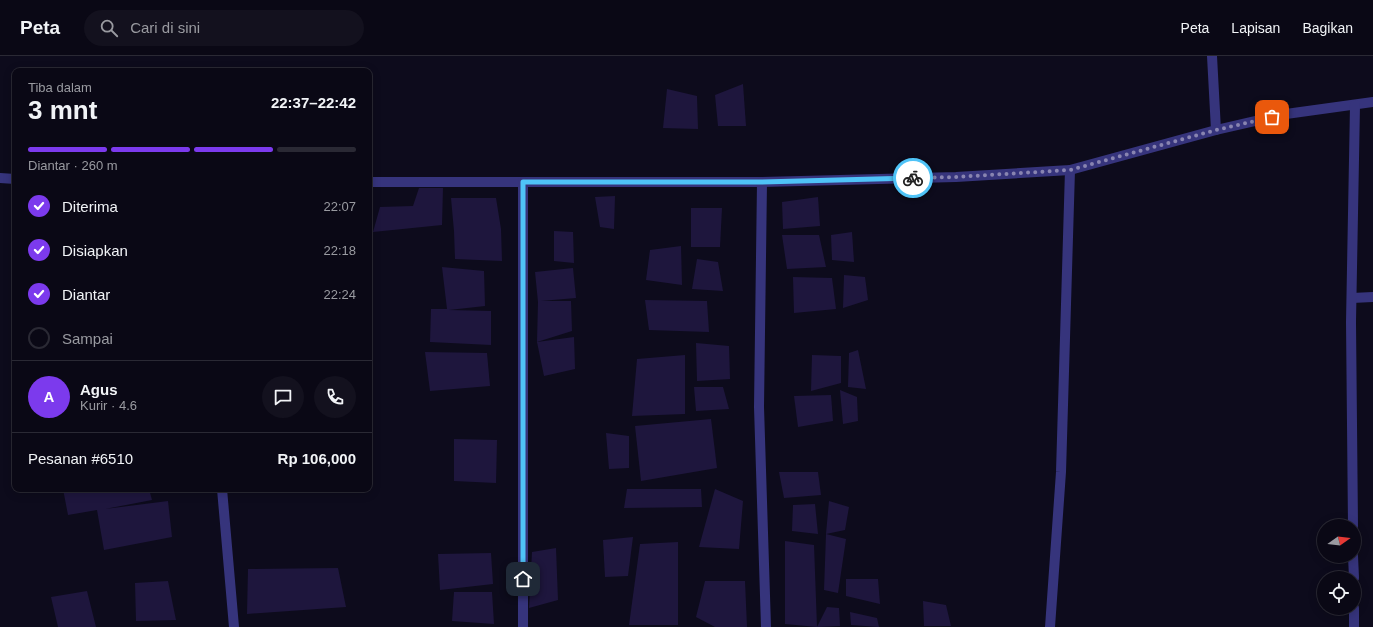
<!DOCTYPE html>
<html lang="id">
<meta charset="utf-8">
<style>
body{margin:0;font-family:Arial,sans-serif;background:#13111e;color:#f1f3f6;height:100vh;display:flex;flex-direction:column;font-size:15px;white-space:nowrap}
*{box-sizing:border-box;margin:0}
p{font-size:13px;color:#999aa0}
.icon{flex:none;width:22px;height:22px;fill:none;stroke:currentColor;stroke-width:2;stroke-linecap:round;stroke-linejoin:round}
.map{position:relative;flex:1;overflow:hidden}
.side{position:absolute;left:12px;top:12px;width:360px;height:424px;display:flex;flex-direction:column;background:#0a0815;border-radius:8px;box-shadow:0 2px 10px #0003,0 0 0 1px #2a2934}
.side>*{flex:none}
.needle{width:26px;rotate:76deg}
.fabs{position:absolute;left:1317px;top:463px;display:grid;gap:8px}
.fabs a{display:grid;place-items:center;width:44px;height:44px;border-radius:50%;background:#0a0815;box-shadow:0 2px 10px #0003,0 0 0 1px #2a2934;font-size:20px}
.pin{position:absolute;display:grid;place-items:center;width:34px;height:34px;color:#fff;margin:-17px;border-radius:8px;box-shadow:0 2px 6px #0006}
.courier{position:absolute;display:grid;place-items:center;width:40px;height:40px;margin:-20px;border:3px solid #4fc3f7;border-radius:50%;background:#fff;color:#222;box-shadow:0 1px 5px #0007}
.headline em{font-style:normal;font-weight:700}
.headline div{display:flex;flex-direction:column-reverse}
.headline{display:flex;align-items:center;justify-content:space-between;height:68px;padding:0 16px}
h1{font-size:26px;font-weight:700;line-height:30px}
.bar{display:grid;grid-template-columns:repeat(4,1fr);gap:6px 4px;align-content:center;height:48px;padding:0 16px}
.bar i{height:5px;border-radius:3px;background:#2a2934}
.bar .active{background:#7c3aed}
.bar p{grid-column:span 4}
.line{display:flex;align-items:center;gap:10px;padding:0 16px;border-top:1px solid #2a2934}
.line div{flex:1}
.round{display:grid;place-items:center;flex:none;width:42px;height:42px;border-radius:21px;background:#13111e}
ol{padding:0 16px;list-style:none}
li{display:flex;align-items:center;gap:12px;height:44px}
li p{margin-inline-start:auto}
li .icon{padding:4px;border-radius:50%;background:#7c3aed;color:#fff;stroke-width:4}
li:last-child{color:#999aa0}
li i{width:22px;height:22px;border:2px solid #2a2934;border-radius:50%}
header{display:flex;align-items:center;gap:24px;box-sizing:border-box;height:56px;padding:0 20px;background:#0a0815;border-bottom:1px solid #2a2934}
header strong{font-size:19px}
nav{display:flex;gap:22px;margin-inline-start:auto;font-size:14px}
.search{width:280px;height:36px;background:#13111e;display:flex;align-items:center;gap:10px;box-sizing:border-box;padding:0 14px;border-radius:22px;color:#999aa0;font-size:15px}
.map>svg:first-child{display:block}
.building{fill:#1e163d}
.lines{fill:none;stroke-linecap:round;stroke-linejoin:round}
.minor{stroke:#36347c;stroke-width:10}
.done{stroke:#8884b0;stroke-width:4;stroke-dasharray:0 7.2}
.route{stroke:#4fc3f7;stroke-width:5}
</style>
<header>
<strong>Peta</strong>
<div class="search"><svg class="icon" aria-label="search" viewBox="0 0 24 24"><circle cx="10" cy="10" r="6"/><path d="M15 15l6 6"/></svg>Cari di sini</div>
<nav><a>Peta</a><a>Lapisan</a><a>Bagikan</a></nav>
</header>
<div class="map">
<svg width="1373" height="571" viewBox="0 0 1373 571">
<rect width="100%" height="100%" fill="#0d0b1c"/>
<!-- building -->
<g class="building">
<path d="M 743,28 L 746,70 L 718,70 L 715,39 Z"/>
<path d="M 667,33 L 697,40 L 698,73 L 663,72 Z"/>
<path d="M 419,132 L 443,132 L 442,169 L 373,176 L 380,151 L 413,150 Z"/>
<path d="M 615,140 L 614,173 L 600,171 L 595,141 Z"/>
<path d="M 818,141 L 820,170 L 783,173 L 782,146 Z"/>
<path d="M 451,142 L 496,142 L 501,173 L 502,205 L 455,203 L 454,175 Z"/>
<path d="M 691,152 L 722,152 L 720,191 L 691,191 Z"/>
<path d="M 554,175 L 573,176 L 574,207 L 554,205 Z"/>
<path d="M 852,176 L 854,206 L 832,204 L 831,179 Z"/>
<path d="M 782,179 L 819,179 L 826,211 L 787,213 Z"/>
<path d="M 681,190 L 682,229 L 646,224 L 650,194 Z"/>
<path d="M 697,203 L 718,206 L 723,235 L 692,233 Z"/>
<path d="M 442,211 L 484,215 L 485,250 L 449,254 L 491,255 L 491,289 L 430,286 L 431,253 L 447,253 Z"/>
<path d="M 573,212 L 576,242 L 541,245 L 571,245 L 572,275 L 537,286 L 538,246 L 535,216 Z"/>
<path d="M 844,219 L 865,221 L 868,244 L 843,252 Z"/>
<path d="M 793,221 L 832,222 L 836,253 L 794,257 Z"/>
<path d="M 645,244 L 707,245 L 709,276 L 649,274 Z"/>
<path d="M 574,281 L 575,313 L 544,320 L 537,286 Z"/>
<path d="M 696,287 L 729,290 L 730,323 L 697,325 Z"/>
<path d="M 858,294 L 866,333 L 848,331 L 849,297 Z"/>
<path d="M 425,296 L 487,297 L 490,330 L 430,335 Z"/>
<path d="M 685,299 L 685,358 L 632,360 L 637,303 Z"/>
<path d="M 812,299 L 841,300 L 841,327 L 811,335 Z"/>
<path d="M 694,331 L 723,331 L 729,353 L 696,355 Z"/>
<path d="M 840,334 L 857,341 L 858,365 L 843,368 Z"/>
<path d="M 831,339 L 833,365 L 798,371 L 794,340 Z"/>
<path d="M 711,363 L 717,412 L 641,425 L 635,370 Z"/>
<path d="M 606,377 L 629,380 L 629,412 L 609,413 Z"/>
<path d="M 454,383 L 497,384 L 496,427 L 454,425 Z"/>
<path d="M 779,416 L 818,416 L 821,439 L 784,442 Z"/>
<path d="M 63,433 L 149,433 L 152,444 L 105,453 L 168,445 L 172,481 L 104,494 L 97,454 L 68,459 Z"/>
<path d="M 627,433 L 701,433 L 702,451 L 624,452 Z"/>
<path d="M 715,433 L 743,445 L 739,493 L 699,491 Z"/>
<path d="M 829,445 L 849,451 L 845,474 L 826,478 L 846,483 L 838,537 L 824,534 L 826,478 Z"/>
<path d="M 815,448 L 818,478 L 792,475 L 793,449 Z"/>
<path d="M 633,481 L 628,520 L 605,521 L 603,484 Z"/>
<path d="M 785,485 L 814,489 L 817,571 L 785,568 Z"/>
<path d="M 678,486 L 678,569 L 629,569 L 640,488 Z"/>
<path d="M 556,492 L 558,544 L 529,552 L 532,496 Z"/>
<path d="M 491,497 L 493,528 L 440,534 L 438,498 Z"/>
<path d="M 338,512 L 346,551 L 247,558 L 248,513 Z"/>
<path d="M 846,523 L 878,523 L 880,548 L 846,540 Z"/>
<path d="M 168,525 L 176,564 L 136,565 L 135,527 Z"/>
<path d="M 705,525 L 745,525 L 747,571 L 715,571 L 696,561 Z"/>
<path d="M 87,535 L 96,571 L 58,571 L 51,541 Z"/>
<path d="M 454,536 L 492,536 L 494,568 L 452,565 Z"/>
<path d="M 923,545 L 946,549 L 951,570 L 924,570 Z"/>
<path d="M 827,551 L 839,552 L 840,570 L 817,571 Z"/>
<path d="M 850,556 L 877,562 L 879,571 L 851,569 Z"/>
</g>
<g class="lines">
<!-- minor -->
<g class="minor">
<path d="M 1212,0 L 1216,74"/>
<path d="M 0,122 L 15,123"/>
<path d="M 369,126 L 762,126 L 956,121 L 1070,114 L 1216,74 L 1286,58 L 1373,46"/>
<path d="M 523,126 L 523,571"/>
<path d="M 762,126 L 759,351 L 766,571"/>
<path d="M 1352,242 L 1373,241"/>
<path d="M 222,433 L 234,571"/>
<path d="M 1353,470 L 1351,266 L 1355,49"/>
<path d="M 1353,500 L 1354,522"/>
<path d="M 1354,552 L 1354,571"/>
<path d="M 1050,571 L 1061,416 L 1070,114"/>
</g>
</g>
<g class="lines">
<!-- done -->
<path class="done" d="M 913,122 L 956,121 L 1070,114 L 1216,74 L 1272,61"/>
<!-- route -->
<path class="route" d="M 523,523 L 523,126 L 762,126 L 913,122"/>
</g>
</svg>
<div class="fabs">
<a><svg class="needle" viewBox="-14 -14 28 28"><path d="M0-13l5 13h-10z" fill="#e53935"/><path d="M0 13l5-13h-10z" fill="#999aa0"/></svg></a>
<a><svg class="icon" aria-label="locate" viewBox="0 0 24 24"><circle cx="12" cy="12" r="6"/><path d="M12 2v4M12 18v4M2 12h4M18 12h4"/></svg></a>
</div>
<div class="pin" style="left:1272px;top:61px;background:#ea580c"><svg class="icon" aria-label="bag" viewBox="0 0 24 24"><path d="M5 8h14l-1 12H6zM9 8a3 3 0 0 1 6 0"/></svg></div>
<div class="pin" style="left:523px;top:523px;background:#1f2937"><svg class="icon" aria-label="home" viewBox="0 0 24 24"><path d="M3 11l9-7 9 7M6 9v11h12V9"/></svg></div>
<div class="courier" style="left:913px;top:122px"><svg class="icon" aria-label="bike" viewBox="0 0 24 24"><circle cx="6" cy="16" r="4"/><circle cx="18" cy="16" r="4"/><path d="M6 16l4-8h5l3 8M10 8l3 8H6M13 5h3"/></svg></div>
<section class="side">
<div class="headline"><div><h1>3 mnt</h1><p>Tiba dalam</p></div><em>22:37–22:42</em></div>
<div class="bar"><i class="active"></i><i class="active"></i><i class="active"></i><i></i><p>Diantar · 260 m</p></div>
<ol>
<li><svg class="icon" aria-label="check" viewBox="0 0 24 24"><path d="M5 12l5 5 9-10"/></svg>Diterima<p>22:07</p></li>
<li><svg class="icon" aria-label="check" viewBox="0 0 24 24"><path d="M5 12l5 5 9-10"/></svg>Disiapkan<p>22:18</p></li>
<li><svg class="icon" aria-label="check" viewBox="0 0 24 24"><path d="M5 12l5 5 9-10"/></svg>Diantar<p>22:24</p></li>
<li><i></i>Sampai</li>
</ol>
<div class="line" style="height:72px"><b class="round" style="background:#7c3aed;color:#fff">A</b><div><b>Agus</b><p>Kurir · 4.6</p></div><a class="round"><svg class="icon" aria-label="chat" viewBox="0 0 24 24"><path d="M4 5h16v11H9l-5 4z"/></svg></a><a class="round"><svg class="icon" aria-label="phone" viewBox="0 0 24 24"><path d="M5 4h4l2 5-3 2q2 4 5 5l2-3 5 2v4C11 20 4 13 5 4z"/></svg></a></div>
<div class="line" style="height:52px"><div>Pesanan #6510</div><b>Rp 106,000</b></div>
</section>
</div>
